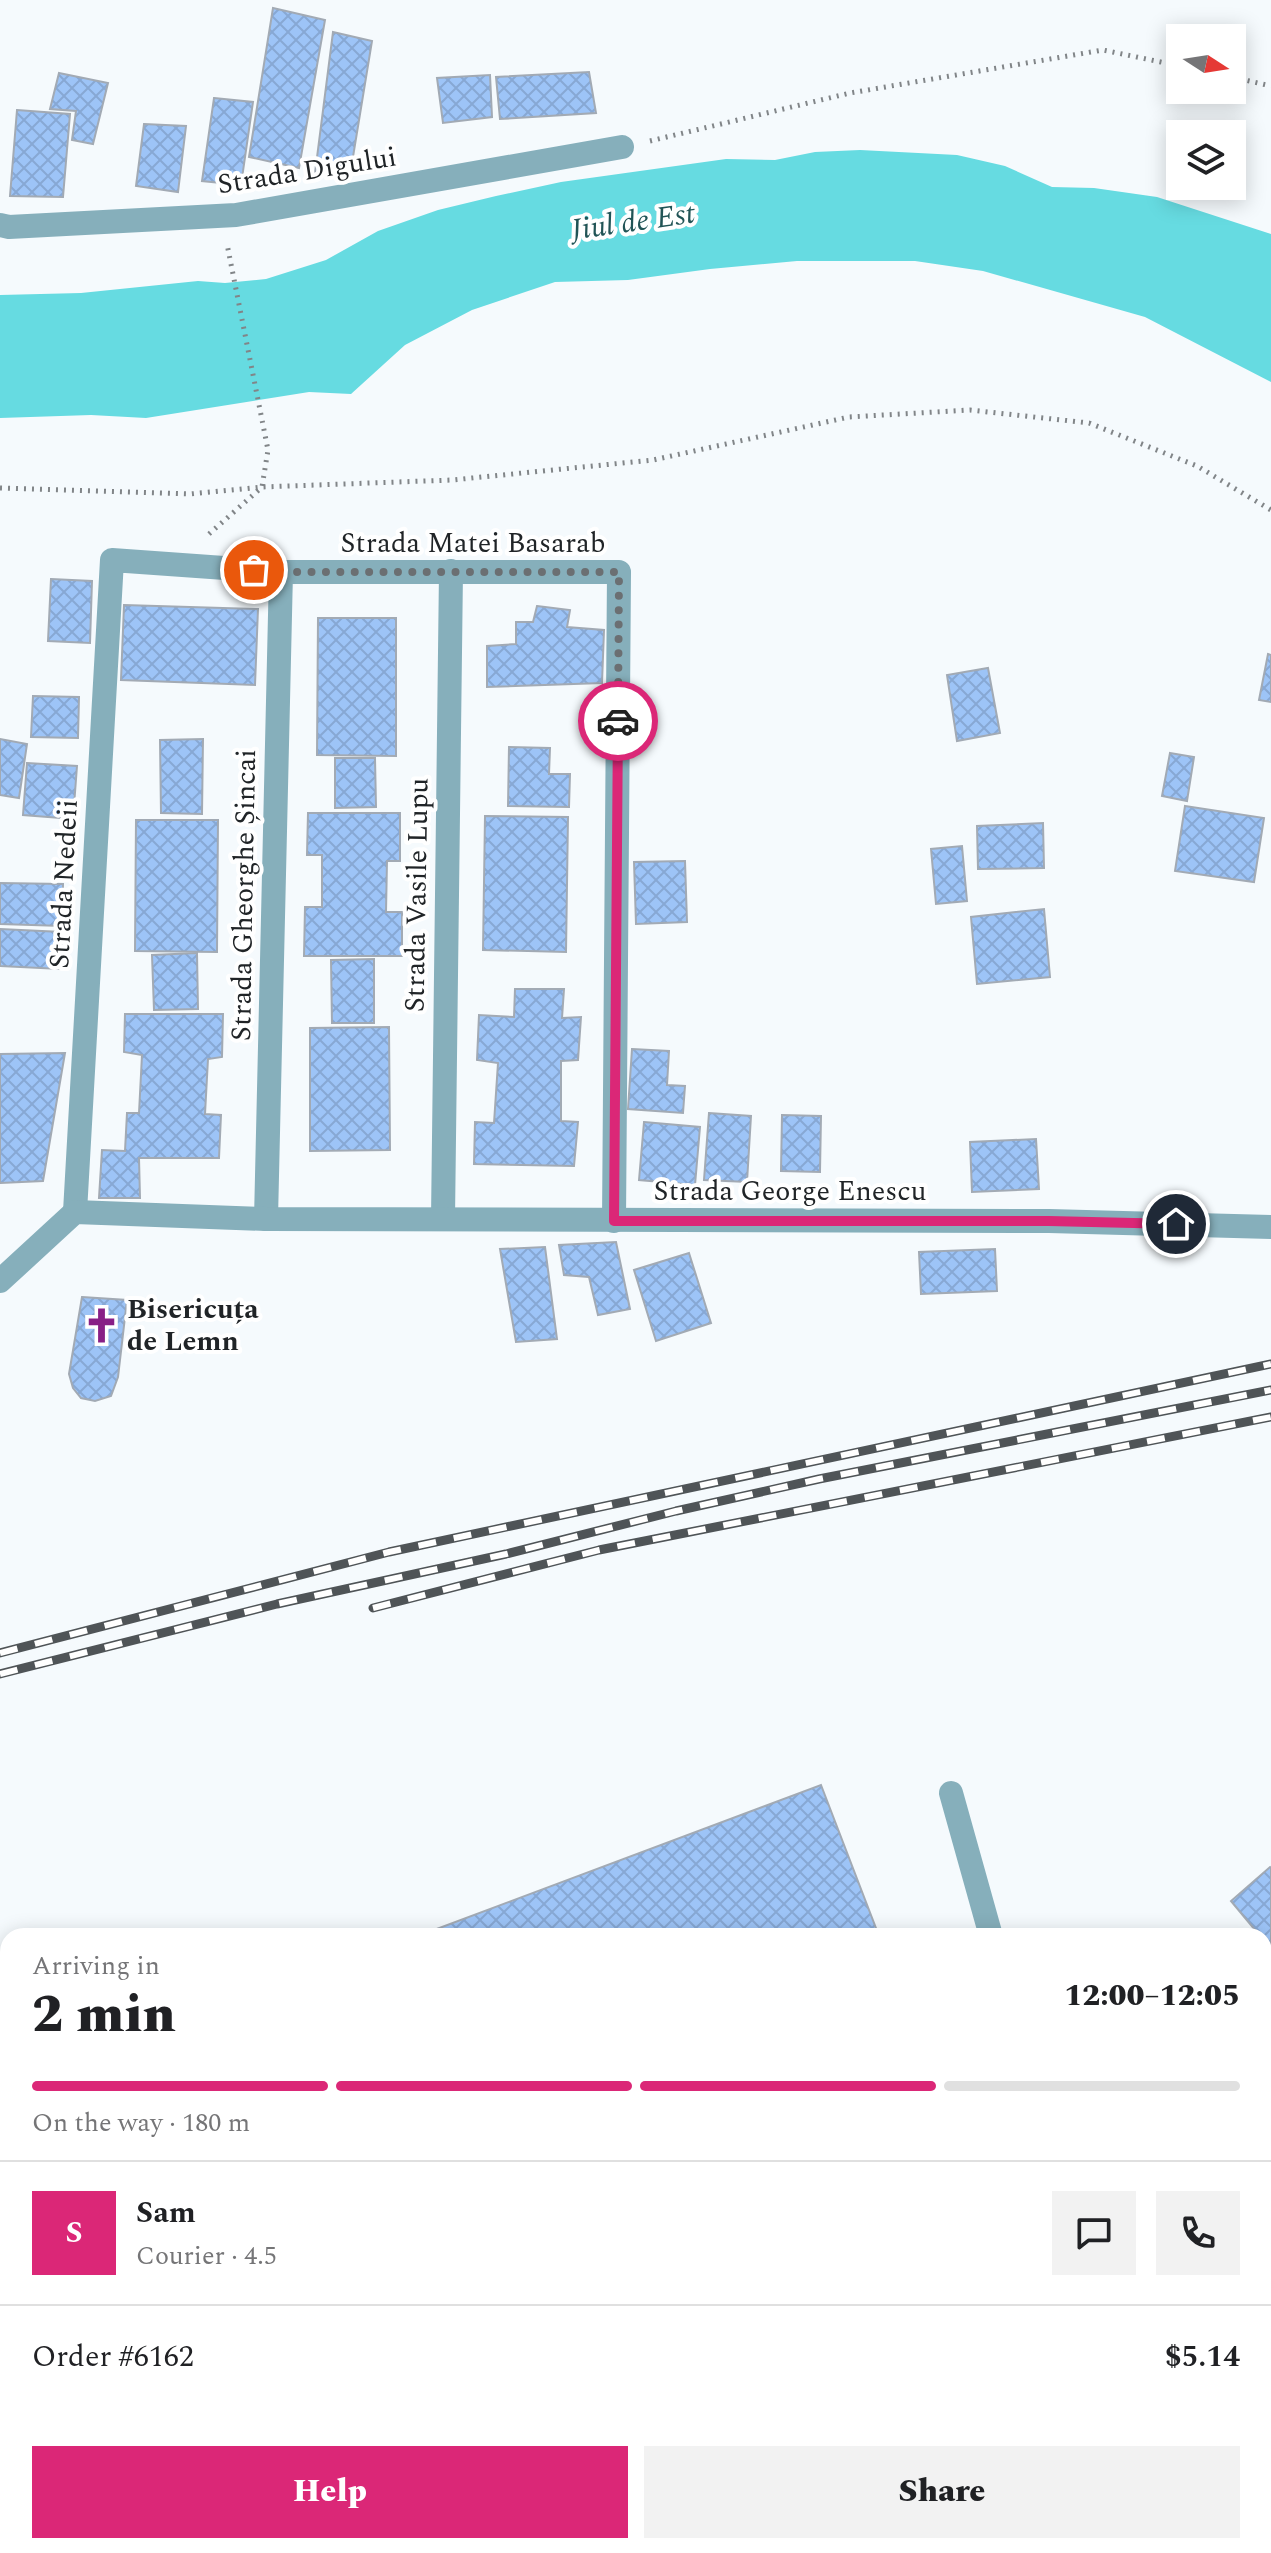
<!DOCTYPE html>
<meta charset="utf-8">
<style>
body{margin:0;font-family:Spectral,serif;background:#f2f2f2;color:#202124;height:100vh;display:flex;flex-direction:column;font-size:30px;white-space:nowrap}
*{box-sizing:border-box;margin:0}
p{font-size:26px;color:#757577}
.icon{flex:none;width:44px;height:44px;fill:none;stroke:currentColor;stroke-width:2;stroke-linecap:round;stroke-linejoin:round}
.map{position:relative;flex:1;overflow:hidden}
.panel{position:absolute;left:0px;top:1928px;width:1272px;height:626px;display:flex;flex-direction:column;background:#fff;border-radius:24px 24px 0 0;box-shadow:0 4px 20px #0003}
.panel>*{flex:none}
.needle{width:52px;rotate:102deg}
.controls{position:absolute;left:1166px;top:24px;display:grid;gap:16px}
.controls a{display:grid;place-items:center;width:80px;height:80px;border-radius:0px;background:#fff;box-shadow:0 4px 20px #0003;font-size:40px}
.pin{position:absolute;display:grid;place-items:center;width:68px;height:68px;color:#fff;margin:-34px;border:4px solid #fff;border-radius:50%;box-shadow:0 2px 8px #0007}
.courier{position:absolute;display:grid;place-items:center;width:80px;height:80px;margin:-40px;border:6px solid #db2777;border-radius:50%;background:#fff;color:#222;box-shadow:0 2px 10px #0007}
.headline em{font-style:normal;font-weight:800}
.headline div{display:flex;flex-direction:column-reverse}
.headline{display:flex;align-items:center;justify-content:space-between;height:136px;padding:0 32px}
h1{font-size:52px;font-weight:800;line-height:60px}
.bar{display:grid;grid-template-columns:repeat(4,1fr);gap:12px 8px;align-content:center;height:96px;padding:0 32px}
.bar i{height:10px;border-radius:6px;background:#e0e0e0}
.bar .selected{background:#db2777}
.bar p{grid-column:span 4}
.line{display:flex;align-items:center;gap:20px;padding:0 32px;border-top:2px solid #e0e0e0}
.line div{flex:1}
.round{display:grid;place-items:center;flex:none;width:84px;height:84px;border-radius:0px;background:#f2f2f2}
.cta{display:flex;gap:16px;margin-top:auto;padding:16px 32px}
.cta a{flex:1;height:92px;border-radius:0px;background:#db2777;color:#fff;font-size:32px;font-weight:800;line-height:92px;text-align:center}
.cta a+a{background:#f2f2f2;color:#202124}
.map>svg:first-child{display:block}
.water{fill:#66dbe1}
.building{fill:url(#building-cross-hatch);stroke:#a2aab4;stroke-width:2}
.lines{fill:none;stroke-linecap:round;stroke-linejoin:round}
.path{stroke:#818588;stroke-width:5;stroke-dasharray:2 6;stroke-linecap:butt}
.minor{stroke:#86afbb;stroke-width:24}
.major{stroke:#067086;stroke-width:24}
.rail-casing{stroke:#4f5457;stroke-width:9}
.rail{stroke:#fff;stroke-width:6;stroke-dasharray:18;stroke-linecap:butt}
.done{stroke:#6b6f72;stroke-width:8;stroke-dasharray:0 14.4}
.route{stroke:#db2777;stroke-width:10}
.labels{text-anchor:middle;dominant-baseline:central;stroke-width:8;stroke-linejoin:round;paint-order:stroke}
.street-label{font-size:28px;fill:#202427;stroke:#fff}
.poi-label{font-size:28px;font-weight:bold;fill:#202427;stroke:#fff;text-anchor:start}
.water-label{font-size:30px;font-style:italic;fill:#215456;stroke:#fff}
</style>
<div class="map">
<svg width="1271" height="2553" viewBox="0 0 1271 2553">
<defs>
<pattern id="building-cross-hatch" width="8" height="8" patternUnits="userSpaceOnUse" patternTransform="scale(2)"><rect width="8" height="8" fill="#9dc4f7"/><path d="M0 0l8 8M0 8l8-8" fill="none" stroke="#87a8d4"/></pattern>
</defs>
<rect width="100%" height="100%" fill="#f5fafd"/>
<!-- water -->
<path class="water" d="M 860,150 L 957,155 L 1005,166 L 1052,187 L 1094,188 L 1157,197 L 1271,234 L 1271,382 L 1145,317 L 983,271 L 915,261 L 797,261 L 710,269 L 628,280 L 555,282 L 472,310 L 405,345 L 351,394 L 309,392 L 146,418 L 91,415 L 0,418 L 0,295 L 81,293 L 198,281 L 225,283 L 266,279 L 326,260 L 378,231 L 438,210 L 496,196 L 561,182 L 726,159 L 775,160 L 815,152 Z"/>
<!-- building -->
<g class="building">
<path d="M 273,8 L 325,20 L 299,168 L 249,157 Z"/>
<path d="M 333,32 L 372,41 L 351,169 L 315,173 Z"/>
<path d="M 589,72 L 596,113 L 500,119 L 496,77 Z"/>
<path d="M 59,73 L 108,83 L 93,144 L 72,140 L 76,111 L 50,109 Z"/>
<path d="M 490,75 L 492,117 L 443,123 L 437,78 Z"/>
<path d="M 214,98 L 253,102 L 241,185 L 202,181 Z"/>
<path d="M 17,110 L 70,114 L 63,197 L 10,196 Z"/>
<path d="M 144,124 L 186,126 L 178,192 L 136,186 Z"/>
<path d="M 51,579 L 92,581 L 90,643 L 48,641 Z"/>
<path d="M 124,605 L 258,609 L 255,685 L 121,680 Z"/>
<path d="M 537,606 L 570,610 L 567,627 L 604,630 L 602,683 L 487,687 L 487,646 L 516,644 L 516,622 L 533,622 Z"/>
<path d="M 318,618 L 396,618 L 396,756 L 317,755 Z"/>
<path d="M 1268,654 L 1271,655 L 1271,702 L 1259,700 Z"/>
<path d="M 988,668 L 1000,733 L 957,741 L 947,675 Z"/>
<path d="M 33,696 L 79,697 L 78,738 L 31,737 Z"/>
<path d="M 0,739 L 27,744 L 19,798 L 0,795 Z"/>
<path d="M 203,739 L 202,814 L 161,813 L 160,740 Z"/>
<path d="M 509,747 L 550,748 L 549,774 L 570,774 L 569,807 L 508,806 Z"/>
<path d="M 1170,753 L 1194,757 L 1187,801 L 1162,796 Z"/>
<path d="M 335,758 L 375,758 L 376,807 L 335,808 Z"/>
<path d="M 27,763 L 77,766 L 73,819 L 23,815 Z"/>
<path d="M 1185,806 L 1264,818 L 1254,882 L 1175,871 Z"/>
<path d="M 308,813 L 400,813 L 400,861 L 387,861 L 386,912 L 402,912 L 402,956 L 304,956 L 305,907 L 322,907 L 322,855 L 307,855 Z"/>
<path d="M 485,816 L 568,817 L 566,952 L 483,950 Z"/>
<path d="M 136,820 L 218,820 L 217,952 L 135,951 Z"/>
<path d="M 1043,823 L 1044,868 L 978,869 L 977,826 Z"/>
<path d="M 962,846 L 967,901 L 936,904 L 931,849 Z"/>
<path d="M 685,861 L 687,922 L 636,924 L 634,862 Z"/>
<path d="M 0,883 L 63,884 L 62,926 L 0,924 Z"/>
<path d="M 1044,909 L 1050,977 L 977,984 L 971,917 Z"/>
<path d="M 0,929 L 62,932 L 60,969 L 0,966 Z"/>
<path d="M 197,953 L 198,1009 L 154,1010 L 152,955 Z"/>
<path d="M 374,959 L 374,1023 L 332,1023 L 331,960 Z"/>
<path d="M 515,989 L 564,989 L 562,1018 L 581,1017 L 578,1060 L 561,1061 L 561,1121 L 578,1122 L 574,1166 L 474,1164 L 475,1122 L 494,1123 L 498,1063 L 477,1060 L 479,1015 L 514,1017 Z"/>
<path d="M 125,1014 L 223,1014 L 222,1057 L 208,1059 L 205,1114 L 221,1115 L 219,1158 L 139,1158 L 140,1198 L 99,1198 L 102,1150 L 125,1151 L 127,1113 L 139,1113 L 142,1055 L 124,1052 Z"/>
<path d="M 389,1027 L 390,1150 L 310,1151 L 310,1028 Z"/>
<path d="M 632,1049 L 669,1051 L 667,1085 L 685,1086 L 683,1113 L 628,1109 Z"/>
<path d="M 65,1053 L 43,1181 L 0,1183 L 0,1054 Z"/>
<path d="M 709,1113 L 751,1116 L 747,1182 L 704,1180 Z"/>
<path d="M 782,1115 L 821,1116 L 820,1172 L 781,1171 Z"/>
<path d="M 644,1122 L 700,1127 L 695,1185 L 639,1180 Z"/>
<path d="M 1036,1139 L 1039,1189 L 972,1192 L 970,1142 Z"/>
<path d="M 616,1242 L 630,1309 L 598,1315 L 589,1277 L 564,1275 L 559,1245 Z"/>
<path d="M 545,1247 L 557,1339 L 516,1342 L 500,1249 Z"/>
<path d="M 995,1249 L 997,1291 L 921,1294 L 919,1252 Z"/>
<path d="M 689,1253 L 711,1323 L 656,1341 L 634,1270 Z"/>
<path d="M 82,1297 L 127,1300 L 118,1377 L 111,1396 L 95,1401 L 81,1398 L 73,1388 L 69,1374 Z"/>
<path d="M 821,1785 L 879,1936 L 418,1936 Z"/>
<path d="M 1270,1867 L 1271,1868 L 1271,1949 L 1264,1940 L 1264,1936 L 1260,1936 L 1231,1901 Z"/>
<path d="M 0,2101 L 8,2123 L 8,2546 L 135,2546 L 115,2553 L 0,2553 Z"/>
<path d="M 1271,2426 L 1271,2489 L 1266,2493 L 1264,2431 Z"/>
<path d="M 450,2546 L 721,2546 L 724,2553 L 432,2553 Z"/>
<path d="M 1129,2546 L 1200,2546 L 1191,2553 L 1135,2553 Z"/>
</g>
<g class="lines">
<!-- path -->
<g class="path">
<path d="M 1232,77 L 1271,86"/>
<path d="M 650,141 L 850,93 L 1103,50 L 1180,66"/>
<path d="M 0,488 L 190,494 L 262,487 L 452,480 L 653,460 L 849,417 L 970,410 L 1089,423 L 1197,466 L 1271,510"/>
<path d="M 209,534 L 262,487 L 268,450 L 227,244"/>
</g>
<!-- minor -->
<g class="minor">
<path d="M 0,225 L 9,227 L 236,215 L 622,147"/>
<path d="M 75,1212 L 112,560 L 281,572 L 619,572 L 614,1221"/>
<path d="M 266,1219 L 281,572"/>
<path d="M 443,1219 L 451,571"/>
<path d="M 0,1281 L 75,1212 L 266,1219 L 1049,1221 L 1271,1227"/>
<path d="M 951,1793 L 991,1936"/>
<path d="M 0,2009 L 8,2018"/>
<path d="M 1264,2536 L 1271,2531"/>
<path d="M 206,2546 L 209,2553"/>
<path d="M 345,2553 L 363,2546"/>
<path d="M 1240,2553 L 1250,2546"/>
</g>
<!-- major -->
<g class="major">
<path d="M 1264,2200 L 1271,2194"/>
<path d="M 914,2553 L 921,2546"/>
</g>
<defs>
<g id="rail">
<path d="M 373,1608 L 599,1550 L 1271,1417"/>
<path d="M 0,1653 L 389,1552 L 1271,1364"/>
<path d="M 0,1674 L 277,1604 L 506,1554 L 676,1511 L 819,1479 L 1271,1390"/>
</g>
</defs>
<!-- rail casing -->
<use href="#rail" class="rail-casing"/>
<!-- rail -->
<use href="#rail" class="rail"/>
</g>
<g class="lines">
<!-- done -->
<path class="done" d="M 254,570 L 281,572 L 619,572 L 618,721"/>
<!-- route -->
<path class="route" d="M 618,721 L 614,1221 L 1049,1221 L 1176,1224"/>
</g>
<!-- icons -->
<defs>
<symbol id="church-bare" viewBox="-9 -9 18 18"><path d="M-1.2-6h2.4v3.5h3.3v2.4h-3.3V6h-2.4V-.1h-3.3v-2.4h3.3Z" fill="#881f86" stroke="#fff" stroke-width="2.5" paint-order="stroke"/></symbol>
</defs>
<g fill-rule="evenodd">
<use href="#church-bare" x="76" y="1300" width="51" height="51"/>
</g>
<g class="labels">
<!-- street labels -->
<g class="street-label">
<text transform="translate(307 171) rotate(-9)">Strada Digului</text>
<text x="473" y="543">Strada Matei Basarab</text>
<text transform="translate(64 884) rotate(-87)">Strada Nedeii</text>
<text transform="translate(244 895) rotate(-89)">Strada Gheorghe Șincai</text>
<text transform="translate(417 895) rotate(-89)">Strada Vasile Lupu</text>
<text x="790" y="1191">Strada George Enescu</text>
</g>
<!-- poi labels -->
<g class="poi-label">
<text x="127" y="1309">Bisericuța<tspan x="127" dy="32">de Lemn</tspan></text>
</g>
<!-- water labels -->
<g class="water-label">
<text transform="translate(633 222) rotate(-8)">Jiul de Est</text>
</g>
</g>
</svg>
<div class="controls">
<a><svg class="needle" viewBox="-14 -14 28 28"><path d="M0-13l5 13h-10z" fill="#e53935"/><path d="M0 13l5-13h-10z" fill="#757577"/></svg></a>
<a><svg class="icon" aria-label="layers" viewBox="0 0 24 24"><path d="M12 4l9 5-9 5-9-5zM3 14l9 5 9-5"/></svg></a>
</div>
<div class="pin" style="left:254px;top:570px;background:#ea580c"><svg class="icon" aria-label="bag" viewBox="0 0 24 24"><path d="M5 8h14l-1 12H6zM9 8a3 3 0 0 1 6 0"/></svg></div>
<div class="pin" style="left:1176px;top:1224px;background:#1f2937"><svg class="icon" aria-label="home" viewBox="0 0 24 24"><path d="M3 11l9-7 9 7M6 9v11h12V9"/></svg></div>
<div class="courier" style="left:618px;top:721px"><svg class="icon" aria-label="car" viewBox="0 0 24 24"><path d="M5 17H2v-5l4-1 3-4h7l3 4 3 1v5h-3M9 17h6M6 11h13"/><circle cx="7" cy="17" r="2"/><circle cx="17" cy="17" r="2"/></svg></div>
<section class="panel">
<div class="headline"><div><h1>2 min</h1><p>Arriving in</p></div><em>12:00–12:05</em></div>
<div class="bar"><i class="selected"></i><i class="selected"></i><i class="selected"></i><i></i><p>On the way · 180 m</p></div>
<div class="line" style="height:144px"><b class="round" style="background:#db2777;color:#fff">S</b><div><b>Sam</b><p>Courier · 4.5</p></div><a class="round"><svg class="icon" aria-label="chat" viewBox="0 0 24 24"><path d="M4 5h16v11H9l-5 4z"/></svg></a><a class="round"><svg class="icon" aria-label="phone" viewBox="0 0 24 24"><path d="M5 4h4l2 5-3 2q2 4 5 5l2-3 5 2v4C11 20 4 13 5 4z"/></svg></a></div>
<div class="line" style="height:104px"><div>Order #6162</div><b>$5.14</b></div>
<div class="cta"><a>Help</a><a>Share</a></div>
</section>
</div>
